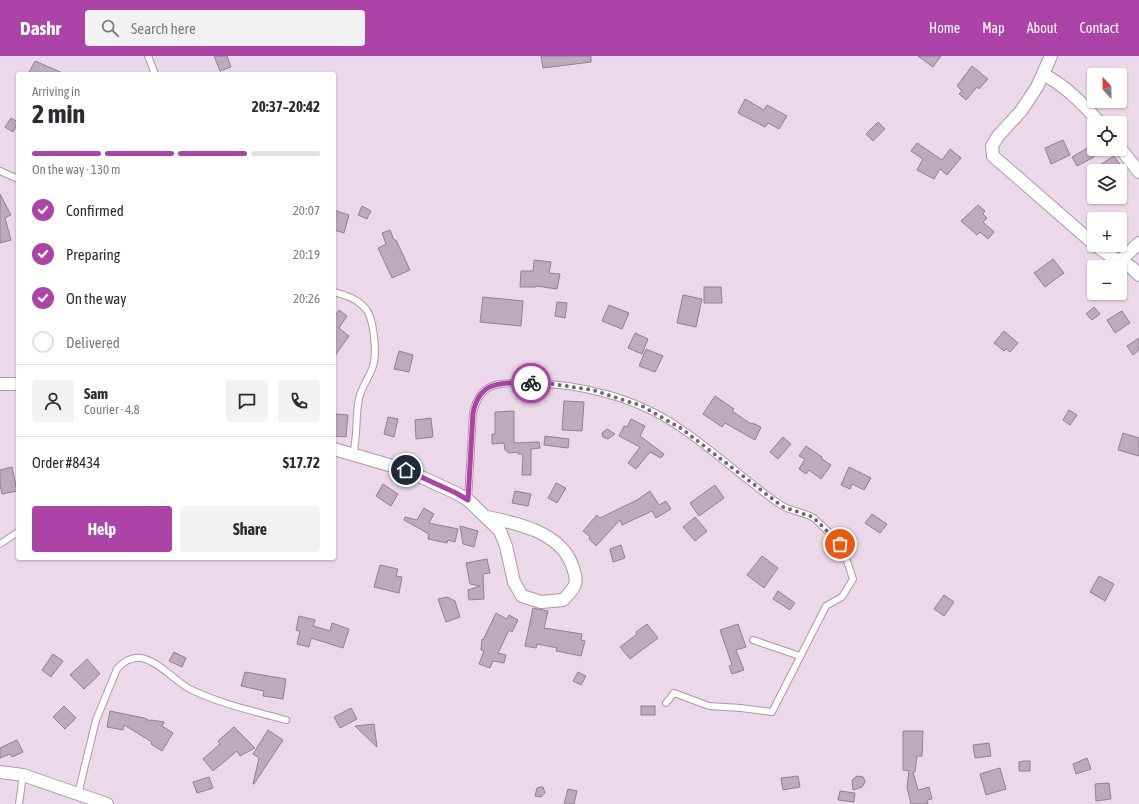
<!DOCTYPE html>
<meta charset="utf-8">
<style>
body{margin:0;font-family:"Asap Condensed",sans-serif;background:#f2f2f3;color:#2b2b33;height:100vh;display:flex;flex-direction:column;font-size:15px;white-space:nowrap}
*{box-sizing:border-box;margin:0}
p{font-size:13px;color:#7c7c81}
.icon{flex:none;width:22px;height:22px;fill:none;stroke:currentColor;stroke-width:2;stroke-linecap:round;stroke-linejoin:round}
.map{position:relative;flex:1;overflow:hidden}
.drawer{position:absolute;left:16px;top:16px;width:320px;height:488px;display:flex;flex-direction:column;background:#fff;border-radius:4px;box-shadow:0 1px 3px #0004}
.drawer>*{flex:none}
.needle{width:26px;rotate:338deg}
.fabs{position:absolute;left:1087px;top:12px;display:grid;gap:8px}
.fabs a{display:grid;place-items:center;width:40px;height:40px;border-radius:4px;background:#fff;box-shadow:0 1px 3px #0004;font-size:20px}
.pin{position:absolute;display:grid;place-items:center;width:34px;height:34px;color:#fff;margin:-17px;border:2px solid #fff;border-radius:50%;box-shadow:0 1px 4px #0007}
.courier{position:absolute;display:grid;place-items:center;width:40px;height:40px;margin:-20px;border:3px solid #ac43a6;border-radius:50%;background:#fff;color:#222;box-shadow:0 1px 5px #0007}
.headline em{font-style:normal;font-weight:700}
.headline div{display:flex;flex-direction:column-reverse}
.headline{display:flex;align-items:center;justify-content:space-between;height:68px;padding:0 16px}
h1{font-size:26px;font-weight:700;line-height:30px}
.bar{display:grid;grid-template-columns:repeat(4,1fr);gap:6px 4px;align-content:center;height:48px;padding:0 16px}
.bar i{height:5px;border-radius:3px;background:#e1e1e2}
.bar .current{background:#ac43a6}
.bar p{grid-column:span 4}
.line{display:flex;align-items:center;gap:10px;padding:0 16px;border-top:1px solid #e1e1e2}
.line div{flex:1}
.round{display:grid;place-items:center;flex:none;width:42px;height:42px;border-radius:4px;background:#f2f2f3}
ol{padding:0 16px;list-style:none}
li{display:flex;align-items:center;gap:12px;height:44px}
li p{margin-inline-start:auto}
li .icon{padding:4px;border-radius:50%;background:#ac43a6;color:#fff;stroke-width:4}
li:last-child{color:#7c7c81}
li i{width:22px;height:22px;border:2px solid #e1e1e2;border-radius:50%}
.action{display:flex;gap:8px;margin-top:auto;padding:8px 16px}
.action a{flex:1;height:46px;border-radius:4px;background:#ac43a6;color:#fff;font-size:16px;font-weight:700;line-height:46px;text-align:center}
.action a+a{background:#f2f2f3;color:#2b2b33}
header{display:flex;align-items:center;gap:24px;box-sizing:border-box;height:56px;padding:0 20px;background:#ac43a6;color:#fff}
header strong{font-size:19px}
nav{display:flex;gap:22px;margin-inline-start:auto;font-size:14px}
.search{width:280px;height:36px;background:#f2f2f3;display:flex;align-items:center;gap:10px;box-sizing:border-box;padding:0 14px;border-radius:4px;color:#7c7c81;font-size:15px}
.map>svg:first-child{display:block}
.building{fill:#bdabba;stroke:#928190}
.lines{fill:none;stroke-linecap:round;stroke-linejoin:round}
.service-casing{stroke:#ab99a9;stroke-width:8}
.minor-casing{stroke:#ab99a9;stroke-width:14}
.service{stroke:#fff;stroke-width:6}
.minor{stroke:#fff;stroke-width:12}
.done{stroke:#716670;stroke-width:4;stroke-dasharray:0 7.2}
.route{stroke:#ac43a6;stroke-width:5}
</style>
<header>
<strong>Dashr</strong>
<div class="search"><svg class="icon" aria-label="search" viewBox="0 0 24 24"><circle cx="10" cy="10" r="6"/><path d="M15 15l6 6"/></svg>Search here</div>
<nav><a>Home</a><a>Map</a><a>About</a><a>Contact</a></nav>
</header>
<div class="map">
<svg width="1139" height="748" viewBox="0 0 1139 748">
<rect width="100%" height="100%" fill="#ebd8e9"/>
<!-- building -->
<g class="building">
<path d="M 214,0 L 227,0 L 231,11 L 220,15 Z"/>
<path d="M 541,0 L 591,0 L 591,6 L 543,12 Z"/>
<path d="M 918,0 L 941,0 L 933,11 Z"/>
<path d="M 35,5 L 65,18 L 28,18 Z"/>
<path d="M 972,10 L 988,23 L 979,33 L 977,31 L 966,44 L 959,38 L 962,35 L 957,30 Z"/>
<path d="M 745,43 L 764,54 L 767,49 L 787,60 L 779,73 L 768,67 L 765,71 L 738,57 Z"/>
<path d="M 11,62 L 18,66 L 13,76 L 5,71 Z"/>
<path d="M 878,66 L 885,73 L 873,85 L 866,78 Z"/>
<path d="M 1063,84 L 1070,99 L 1051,108 L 1045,92 Z"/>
<path d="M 917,87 L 942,104 L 950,93 L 961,102 L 947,119 L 940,113 L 934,123 L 917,114 L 923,103 L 911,95 Z"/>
<path d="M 1089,91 L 1094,101 L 1077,110 L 1072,101 Z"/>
<path d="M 1114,100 L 1122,111 L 1116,115 L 1090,115 Z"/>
<path d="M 0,138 L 11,159 L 5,162 L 11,184 L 0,187 Z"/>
<path d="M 978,149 L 985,155 L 983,158 L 987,162 L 983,166 L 994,176 L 988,183 L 980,176 L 977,179 L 961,165 Z"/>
<path d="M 362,150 L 371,155 L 367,163 L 358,159 Z"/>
<path d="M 334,154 L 349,159 L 344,177 L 334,174 Z"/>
<path d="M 390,174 L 394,184 L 396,184 L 410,214 L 392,222 L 378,192 L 386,188 L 382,177 Z"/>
<path d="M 1053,203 L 1064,217 L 1045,231 L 1034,217 Z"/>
<path d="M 534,204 L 551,206 L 549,217 L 560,218 L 557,233 L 536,230 L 536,231 L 520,231 L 521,215 L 533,215 Z"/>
<path d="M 704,231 L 721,231 L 722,247 L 704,247 Z"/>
<path d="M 683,239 L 702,243 L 696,271 L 677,267 Z"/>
<path d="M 483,241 L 523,245 L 521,270 L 480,266 Z"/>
<path d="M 557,246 L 567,247 L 565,262 L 555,260 Z"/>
<path d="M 609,249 L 629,257 L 622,273 L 602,265 Z"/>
<path d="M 1094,251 L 1100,258 L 1092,264 L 1086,258 Z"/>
<path d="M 339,254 L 347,260 L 339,272 L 349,280 L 334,301 L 334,261 Z"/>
<path d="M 1122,255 L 1130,267 L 1115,277 L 1107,264 Z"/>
<path d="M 1004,275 L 1018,287 L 1010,296 L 1006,293 L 1004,295 L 994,287 Z"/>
<path d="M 635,277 L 648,283 L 642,298 L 628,292 Z"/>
<path d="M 1139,282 L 1139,294 L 1133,299 L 1127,290 Z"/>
<path d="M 646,293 L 663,300 L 655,316 L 639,310 Z"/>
<path d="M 399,295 L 413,299 L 409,316 L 394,313 Z"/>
<path d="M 715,340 L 734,353 L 732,355 L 751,368 L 752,367 L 761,371 L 755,384 L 725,367 L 722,371 L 703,358 Z"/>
<path d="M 564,345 L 584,346 L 582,375 L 562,374 Z"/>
<path d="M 1069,354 L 1077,359 L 1070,369 L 1063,364 Z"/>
<path d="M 514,355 L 514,387 L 539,386 L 540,392 L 531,393 L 531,419 L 522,419 L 523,398 L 518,398 L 518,396 L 509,397 L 505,394 L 504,387 L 492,388 L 492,378 L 495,378 L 495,356 Z"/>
<path d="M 336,358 L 348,359 L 346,381 L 334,380 L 334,363 L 335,363 Z"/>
<path d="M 388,361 L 398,363 L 394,381 L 384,378 Z"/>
<path d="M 431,362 L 433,381 L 416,383 L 415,364 Z"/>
<path d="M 631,363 L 645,370 L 640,380 L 664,398 L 661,402 L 650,396 L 636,413 L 628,407 L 640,391 L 619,380 L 624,370 L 627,371 Z"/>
<path d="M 607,373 L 615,378 L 608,383 L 603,381 L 602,378 L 603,376 Z"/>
<path d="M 1123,377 L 1139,382 L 1139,400 L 1118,394 Z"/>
<path d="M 545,380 L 569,383 L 568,392 L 544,389 Z"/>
<path d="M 783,381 L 791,388 L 778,403 L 770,396 Z"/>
<path d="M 806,390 L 822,401 L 821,402 L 831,409 L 821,423 L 809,414 L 806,418 L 799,413 L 805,403 L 799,400 Z"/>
<path d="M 12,411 L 17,435 L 2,438 L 0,429 L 0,414 Z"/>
<path d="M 849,411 L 871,422 L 864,434 L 852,428 L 850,433 L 841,429 Z"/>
<path d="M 556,427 L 566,432 L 557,447 L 548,442 Z"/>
<path d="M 383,428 L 398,438 L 391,450 L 376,440 Z"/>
<path d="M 715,429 L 724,442 L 699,460 L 690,447 Z"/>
<path d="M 515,435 L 531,438 L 528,450 L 512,447 Z"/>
<path d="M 650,435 L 659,449 L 666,445 L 671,453 L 656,462 L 652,455 L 622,469 L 620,464 L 596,490 L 589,483 L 590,481 L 583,475 L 597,459 L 600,462 L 637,444 Z"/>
<path d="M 424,452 L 434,458 L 429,467 L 458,473 L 455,486 L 448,484 L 447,487 L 428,483 L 429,478 L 404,464 L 405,461 L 417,464 Z"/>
<path d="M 872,458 L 887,468 L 880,477 L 865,467 Z"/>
<path d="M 695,461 L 707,475 L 695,485 L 683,471 Z"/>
<path d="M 460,470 L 478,475 L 474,491 L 463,488 Z"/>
<path d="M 621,489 L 625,502 L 613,506 L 610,493 Z"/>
<path d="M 762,500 L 778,512 L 764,532 L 747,519 Z"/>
<path d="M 487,503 L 490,517 L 483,518 L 484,543 L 469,544 L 468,534 L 480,530 L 470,528 L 466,507 Z"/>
<path d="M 380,509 L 398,513 L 396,520 L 402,521 L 399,537 L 374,531 Z"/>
<path d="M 1099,520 L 1114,528 L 1105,545 L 1090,536 Z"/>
<path d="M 778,535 L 795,547 L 790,554 L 773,543 Z"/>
<path d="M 944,539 L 954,546 L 944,560 L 934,553 Z"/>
<path d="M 447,541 L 455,545 L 460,561 L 446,566 L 438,543 Z"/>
<path d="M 533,552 L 548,555 L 544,572 L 582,578 L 581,584 L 585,585 L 581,600 L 556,595 L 557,592 L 537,588 L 536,592 L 525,590 Z"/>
<path d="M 496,557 L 507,563 L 509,559 L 518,564 L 512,576 L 509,574 L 498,597 L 506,599 L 504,607 L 493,605 L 490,612 L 479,608 L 484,595 L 481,594 L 482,583 L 483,584 Z"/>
<path d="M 299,560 L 315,564 L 313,570 L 330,575 L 332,567 L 349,573 L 343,592 L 311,582 L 309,591 L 297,588 L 300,575 L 296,574 Z"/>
<path d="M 647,568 L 658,582 L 630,603 L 620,591 L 637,578 L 636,576 Z"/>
<path d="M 738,568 L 746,591 L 736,594 L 744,614 L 732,618 L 729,610 L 732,609 L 720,574 Z"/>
<path d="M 174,596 L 186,602 L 182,611 L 169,605 Z"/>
<path d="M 53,598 L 63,605 L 51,621 L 42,614 Z"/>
<path d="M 87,603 L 100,618 L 84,633 L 70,619 Z"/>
<path d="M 245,616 L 286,623 L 283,643 L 263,640 L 264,635 L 241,630 Z"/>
<path d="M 578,616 L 586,620 L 581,629 L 573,625 Z"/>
<path d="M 64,650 L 76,662 L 65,673 L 53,661 Z"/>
<rect x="641" y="650" width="14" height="9"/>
<path d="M 351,652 L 357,663 L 340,672 L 334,661 Z"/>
<path d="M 110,655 L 144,662 L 150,665 L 151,664 L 164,666 L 162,670 L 173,677 L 162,695 L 151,688 L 152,686 L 124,669 L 123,674 L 107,671 Z"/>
<path d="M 374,668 L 377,691 L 355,670 Z"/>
<path d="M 234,671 L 255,692 L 240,700 L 237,695 L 213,715 L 203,703 L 220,688 L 218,685 Z"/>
<path d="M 268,674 L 283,684 L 254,728 L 253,728 L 259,702 L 253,698 Z"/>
<path d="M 903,675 L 923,675 L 922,700 L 917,700 L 915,716 L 913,716 L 918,734 L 929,731 L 932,743 L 927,744 L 928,748 L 911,748 L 907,731 L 909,715 L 903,714 Z"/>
<path d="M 17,684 L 23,696 L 12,701 L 10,698 L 0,702 L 0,692 Z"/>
<path d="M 989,687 L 991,700 L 975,702 L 973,689 Z"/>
<path d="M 1087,702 L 1091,713 L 1076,718 L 1073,708 Z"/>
<path d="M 1024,705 L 1030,705 L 1030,715 L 1019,715 L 1019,706 Z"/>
<path d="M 1000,712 L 1006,733 L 986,739 L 980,718 Z"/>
<path d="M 798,720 L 800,731 L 783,734 L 781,722 Z"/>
<path d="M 857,720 L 863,721 L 865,725 L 864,728 L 862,731 L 853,734 L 852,724 Z"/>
<path d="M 209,721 L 213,732 L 197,737 L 193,726 Z"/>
<path d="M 1109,727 L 1111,743 L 1096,745 L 1095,728 Z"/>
<path d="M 540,731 L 543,731 L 545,737 L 541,741 L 535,740 L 537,732 Z"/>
<path d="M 568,733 L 577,735 L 574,748 L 564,748 Z"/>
<path d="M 840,735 L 855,737 L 854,746 L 838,744 Z"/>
</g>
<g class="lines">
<defs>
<g id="service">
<path d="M 148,0 L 155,18"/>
<path d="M 0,115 L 18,123"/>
<path d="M 334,236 C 341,238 350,240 357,245 C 361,248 367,253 369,258 C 374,271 377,297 373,310 C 370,321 361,331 359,343 C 355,361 358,380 353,398"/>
<path d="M 468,444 L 473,357 C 480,327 496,327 523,327 C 579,327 637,341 683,374 C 717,397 747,426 781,449 C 791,456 807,456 815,463 C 822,470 835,481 840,489 C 846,499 849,512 853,523 L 842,541 L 826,550 L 772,656 L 741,652 L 709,650 L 674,637 L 666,647"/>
<path d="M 0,488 L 18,476"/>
<path d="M 753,584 L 800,600"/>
<path d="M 78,738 L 96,664 L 117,613 C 123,606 131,601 141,602 C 158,605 175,625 190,633 C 220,648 254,655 286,664"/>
<path d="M 19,748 L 23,719"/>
</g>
<g id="minor">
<path d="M 1051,0 L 1037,31 L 1021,55 L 998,80 L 992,90 L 993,100 L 1094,188"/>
<path d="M 1043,18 C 1066,30 1083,48 1100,67"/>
<path d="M 1120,92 L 1139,116"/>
<path d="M 1095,189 L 1112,201 L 1131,211 L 1139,219"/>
<path d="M 1120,205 L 1139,187"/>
<path d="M 0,328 L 18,328"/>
<path d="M 334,393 L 406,414 L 456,437 L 468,444 L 500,475 L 506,490 L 514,526 L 522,540 L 541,546 L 563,544 C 576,530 579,528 572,509 C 560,476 517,467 487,461"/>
<path d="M 0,716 L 23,719 L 107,748"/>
</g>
</defs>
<!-- service casing -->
<use href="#service" class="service-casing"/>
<!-- minor casing -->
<use href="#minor" class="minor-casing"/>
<!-- service -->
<use href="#service" class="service"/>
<!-- minor -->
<use href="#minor" class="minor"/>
</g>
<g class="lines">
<!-- done -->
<path class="done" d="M 531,327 L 546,327 L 593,334 L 642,350 L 682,373 L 783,451 L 813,461 L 840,488"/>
<!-- route -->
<path class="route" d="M 406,414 L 456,437 L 468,444 L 473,357 C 480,323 503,327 531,327"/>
</g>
</svg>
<div class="fabs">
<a><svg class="needle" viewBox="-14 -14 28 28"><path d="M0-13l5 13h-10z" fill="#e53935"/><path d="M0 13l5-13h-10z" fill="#7c7c81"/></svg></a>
<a><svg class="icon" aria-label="locate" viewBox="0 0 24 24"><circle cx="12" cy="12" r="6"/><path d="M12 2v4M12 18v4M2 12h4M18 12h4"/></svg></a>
<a><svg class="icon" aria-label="layers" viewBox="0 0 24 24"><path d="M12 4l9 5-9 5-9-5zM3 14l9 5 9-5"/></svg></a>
<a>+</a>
<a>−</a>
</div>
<div class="pin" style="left:840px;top:488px;background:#ea580c"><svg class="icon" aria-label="bag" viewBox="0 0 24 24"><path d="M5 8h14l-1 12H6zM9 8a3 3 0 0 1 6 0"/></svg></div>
<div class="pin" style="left:406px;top:414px;background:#1f2937"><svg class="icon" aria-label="home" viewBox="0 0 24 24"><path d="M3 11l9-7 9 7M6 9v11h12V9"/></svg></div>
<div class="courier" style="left:531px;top:327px"><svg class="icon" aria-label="bike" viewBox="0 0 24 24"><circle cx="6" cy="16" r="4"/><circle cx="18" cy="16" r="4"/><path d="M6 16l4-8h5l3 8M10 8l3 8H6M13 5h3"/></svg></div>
<section class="drawer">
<div class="headline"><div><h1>2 min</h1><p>Arriving in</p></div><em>20:37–20:42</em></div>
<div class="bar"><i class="current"></i><i class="current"></i><i class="current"></i><i></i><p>On the way · 130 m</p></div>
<ol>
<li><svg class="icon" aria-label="check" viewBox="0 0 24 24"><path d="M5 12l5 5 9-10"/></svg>Confirmed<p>20:07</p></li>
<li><svg class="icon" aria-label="check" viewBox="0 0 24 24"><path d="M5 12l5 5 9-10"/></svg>Preparing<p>20:19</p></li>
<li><svg class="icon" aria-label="check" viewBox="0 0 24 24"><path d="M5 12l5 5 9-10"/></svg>On the way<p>20:26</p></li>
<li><i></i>Delivered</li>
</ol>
<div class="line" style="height:72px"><a class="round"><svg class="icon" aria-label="person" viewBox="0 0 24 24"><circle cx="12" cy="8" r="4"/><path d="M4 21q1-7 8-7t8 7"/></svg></a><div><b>Sam</b><p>Courier · 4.8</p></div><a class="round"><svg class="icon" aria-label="chat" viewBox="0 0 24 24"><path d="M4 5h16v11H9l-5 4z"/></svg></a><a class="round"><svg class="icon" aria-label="phone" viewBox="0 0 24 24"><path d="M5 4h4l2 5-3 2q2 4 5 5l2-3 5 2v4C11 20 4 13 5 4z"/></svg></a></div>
<div class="line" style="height:52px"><div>Order #8434</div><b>$17.72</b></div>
<div class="action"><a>Help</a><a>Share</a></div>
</section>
</div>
